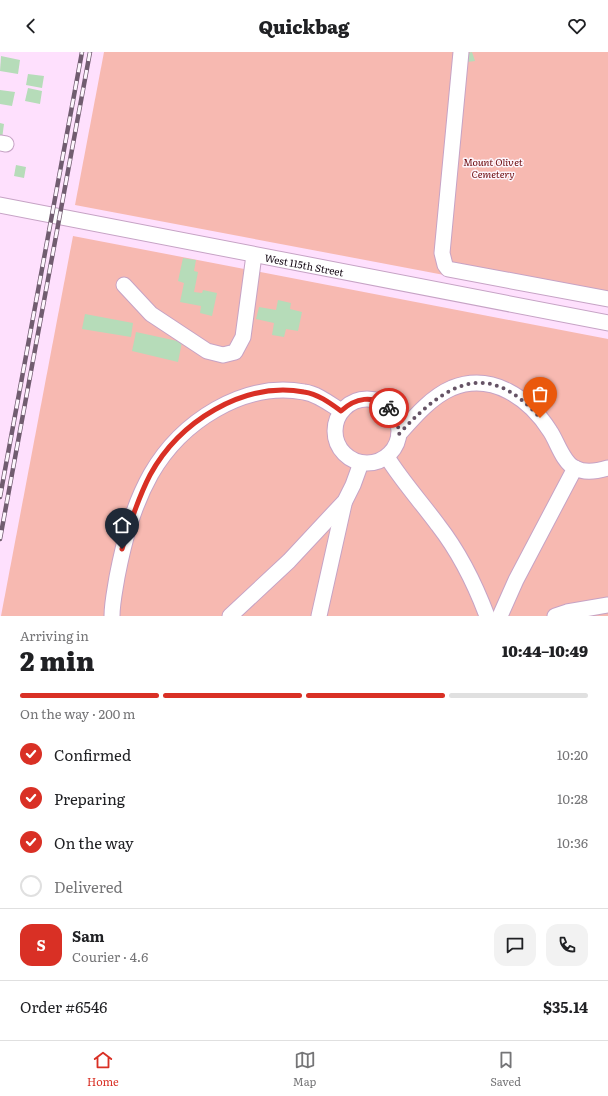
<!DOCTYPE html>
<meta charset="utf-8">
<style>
body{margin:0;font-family:Literata,serif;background:#f2f2f2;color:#202124;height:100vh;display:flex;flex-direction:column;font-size:15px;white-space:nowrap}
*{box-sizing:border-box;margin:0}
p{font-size:13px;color:#757577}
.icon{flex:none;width:22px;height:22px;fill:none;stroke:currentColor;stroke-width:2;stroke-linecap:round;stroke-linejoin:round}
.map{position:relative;height:564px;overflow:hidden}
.details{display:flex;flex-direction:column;background:#fff;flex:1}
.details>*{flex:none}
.pin{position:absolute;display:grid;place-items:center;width:34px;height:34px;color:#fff;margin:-41px -17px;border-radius:50% 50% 50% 0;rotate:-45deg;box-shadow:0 0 4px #0007}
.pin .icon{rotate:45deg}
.courier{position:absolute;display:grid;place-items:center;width:40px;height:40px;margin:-20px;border:3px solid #d93025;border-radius:50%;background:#fff;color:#222;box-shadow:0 1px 5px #0007}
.overview em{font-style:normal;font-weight:800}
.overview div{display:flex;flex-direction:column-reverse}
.overview{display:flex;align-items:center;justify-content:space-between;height:68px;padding:0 20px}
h1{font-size:26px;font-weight:800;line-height:30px}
.bar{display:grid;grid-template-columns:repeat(4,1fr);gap:6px 4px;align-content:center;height:48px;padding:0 20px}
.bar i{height:5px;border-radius:3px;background:#e0e0e0}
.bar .active{background:#d93025}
.bar p{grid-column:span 4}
.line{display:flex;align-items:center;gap:10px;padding:0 20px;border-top:1px solid #e0e0e0}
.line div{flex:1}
.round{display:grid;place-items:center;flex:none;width:42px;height:42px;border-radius:12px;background:#f2f2f2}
ol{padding:0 20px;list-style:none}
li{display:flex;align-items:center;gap:12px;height:44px}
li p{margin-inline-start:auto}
li .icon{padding:4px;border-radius:50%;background:#d93025;color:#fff;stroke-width:4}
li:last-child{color:#757577}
li i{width:22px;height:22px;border:2px solid #e0e0e0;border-radius:50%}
header{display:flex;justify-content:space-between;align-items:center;height:52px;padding:0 20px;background:#fff;font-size:18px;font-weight:800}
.tab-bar{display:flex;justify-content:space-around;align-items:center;height:56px;border-top:1px solid #e0e0e0;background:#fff;font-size:11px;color:#757577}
.tab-bar a{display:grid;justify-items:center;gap:2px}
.tab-bar .active{color:#d93025}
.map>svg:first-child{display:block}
.green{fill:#f7b9b1}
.building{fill:#b6dcb9}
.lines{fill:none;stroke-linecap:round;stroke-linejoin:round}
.minor-casing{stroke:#c6a3c5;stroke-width:17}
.minor{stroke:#fff;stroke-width:15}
.rail-casing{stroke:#715d70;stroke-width:4.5}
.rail{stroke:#fdf6fd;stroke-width:3;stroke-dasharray:9;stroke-linecap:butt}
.done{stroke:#655365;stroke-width:4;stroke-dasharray:0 7.2}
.route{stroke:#d93025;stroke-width:5}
.labels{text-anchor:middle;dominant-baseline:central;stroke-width:3;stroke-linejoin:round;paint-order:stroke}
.park-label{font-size:10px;font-style:italic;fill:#690508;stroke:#fdf6fd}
.street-label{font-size:10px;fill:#130713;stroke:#fdf6fd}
</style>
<header><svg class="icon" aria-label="back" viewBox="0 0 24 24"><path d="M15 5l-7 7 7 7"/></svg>Quickbag<svg class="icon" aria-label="heart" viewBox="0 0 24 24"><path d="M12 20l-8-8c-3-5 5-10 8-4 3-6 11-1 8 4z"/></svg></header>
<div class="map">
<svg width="608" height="564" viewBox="0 0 608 564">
<rect width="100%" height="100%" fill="#fee0fd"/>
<!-- green -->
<g class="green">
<path d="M 104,0 L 608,0 L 608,254 L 75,153 Z"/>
<path d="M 73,184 L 608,287 L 608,564 L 1,564 Z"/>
</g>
<!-- building -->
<g class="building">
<path d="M 472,0 L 475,9 L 467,10 L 465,2 Z"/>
<path d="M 1,4 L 20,8 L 18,22 L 0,19 Z"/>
<path d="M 28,22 L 44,24 L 42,36 L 26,33 Z"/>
<path d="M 28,36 L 42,39 L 40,52 L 25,49 Z"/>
<path d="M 0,38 L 15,40 L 12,54 L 0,52 Z"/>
<path d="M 0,71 L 4,72 L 2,87 L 0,86 Z"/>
<path d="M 16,113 L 26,115 L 24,126 L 14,124 Z"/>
<path d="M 183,206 L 196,208 L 194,219 L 198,220 L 194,240 L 202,241 L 203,238 L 217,241 L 212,264 L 200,261 L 201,254 L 180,250 L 184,231 L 178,229 Z"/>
<path d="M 278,248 L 291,251 L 290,257 L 302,260 L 298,279 L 286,277 L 284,285 L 272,283 L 274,271 L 256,267 L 259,255 L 276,258 Z"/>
<path d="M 85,262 L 133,271 L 131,285 L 82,277 Z"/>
<path d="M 136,280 L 182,290 L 178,310 L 132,299 Z"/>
</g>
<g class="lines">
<defs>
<g id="minor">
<path d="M 461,0 L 442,201 L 445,213 L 448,217 L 608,247"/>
<path d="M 0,91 L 6,92"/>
<path id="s1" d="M 0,153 L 608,271"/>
<path d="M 124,233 L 151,262 L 207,299 L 223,303 L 235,300 L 243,285 L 254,203"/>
<circle cx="367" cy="379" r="32"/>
<path d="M 399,382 C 414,365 431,345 452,336 C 492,320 529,346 550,379 C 557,389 563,411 575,416 C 584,421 598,419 608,416"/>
<path d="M 387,405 C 402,429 421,450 438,473 C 459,500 475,532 487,564"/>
<path d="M 112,564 C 112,551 115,538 117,525 C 124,489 133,454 151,422 C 181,370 243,329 304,340 C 318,342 330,352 341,359"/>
<path d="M 230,564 L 289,509 L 345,449 L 353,433 L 361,411"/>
<path d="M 319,564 L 344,452"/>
<path d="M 500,564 L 516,528 L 575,416"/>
<path d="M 555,564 L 567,560 L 608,553"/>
</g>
</defs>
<!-- minor casing -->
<use href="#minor" class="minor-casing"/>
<!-- minor -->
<use href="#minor" class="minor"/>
<defs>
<g id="rail">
<path d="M 0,445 L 82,0"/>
<path d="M 0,487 L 90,0"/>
</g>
</defs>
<!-- rail casing -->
<use href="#rail" class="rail-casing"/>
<!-- rail -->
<use href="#rail" class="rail"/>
</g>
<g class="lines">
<!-- done -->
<path class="done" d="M 389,356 C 396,364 398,371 399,382 C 445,332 487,305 540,366"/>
<!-- route -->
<path class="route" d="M 122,497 C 130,471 138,446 150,423 C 179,370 243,329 304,340 C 318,342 330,351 341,359 C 355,346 373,342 389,356"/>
</g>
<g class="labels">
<!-- park labels -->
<g class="park-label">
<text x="493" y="109">Mount Olivet<tspan x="493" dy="12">Cemetery</tspan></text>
</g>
<!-- street labels -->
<g class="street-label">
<text stroke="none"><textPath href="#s1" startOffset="310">West 115th Street</textPath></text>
</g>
</g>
</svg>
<div class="pin" style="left:540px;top:366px;background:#ea580c"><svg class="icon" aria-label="bag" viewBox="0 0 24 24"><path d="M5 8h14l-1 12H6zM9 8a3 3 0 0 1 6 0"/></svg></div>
<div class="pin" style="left:122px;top:497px;background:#1f2937"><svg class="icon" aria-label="home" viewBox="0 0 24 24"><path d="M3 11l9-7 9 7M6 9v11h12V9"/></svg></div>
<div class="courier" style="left:389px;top:356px"><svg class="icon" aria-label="bike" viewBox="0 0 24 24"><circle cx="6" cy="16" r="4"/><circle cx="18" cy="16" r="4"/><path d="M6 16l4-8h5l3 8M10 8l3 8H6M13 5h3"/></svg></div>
</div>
<section class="details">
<div class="overview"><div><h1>2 min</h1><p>Arriving in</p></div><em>10:44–10:49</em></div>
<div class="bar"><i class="active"></i><i class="active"></i><i class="active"></i><i></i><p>On the way · 200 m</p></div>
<ol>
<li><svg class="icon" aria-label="check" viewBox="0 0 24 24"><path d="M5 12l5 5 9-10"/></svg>Confirmed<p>10:20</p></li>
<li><svg class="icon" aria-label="check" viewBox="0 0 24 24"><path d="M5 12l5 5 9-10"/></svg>Preparing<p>10:28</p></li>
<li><svg class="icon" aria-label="check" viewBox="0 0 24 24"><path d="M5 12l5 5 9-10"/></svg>On the way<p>10:36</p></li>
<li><i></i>Delivered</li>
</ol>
<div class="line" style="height:72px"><b class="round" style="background:#d93025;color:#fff">S</b><div><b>Sam</b><p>Courier · 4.6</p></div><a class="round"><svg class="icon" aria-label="chat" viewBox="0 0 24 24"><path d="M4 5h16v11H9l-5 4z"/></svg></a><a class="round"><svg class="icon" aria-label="phone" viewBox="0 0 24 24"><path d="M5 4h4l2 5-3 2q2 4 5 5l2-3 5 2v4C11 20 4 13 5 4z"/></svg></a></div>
<div class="line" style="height:52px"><div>Order #6546</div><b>$35.14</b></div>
</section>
<nav class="tab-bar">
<a class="active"><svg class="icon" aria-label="home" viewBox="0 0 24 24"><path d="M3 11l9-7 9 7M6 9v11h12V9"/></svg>Home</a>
<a><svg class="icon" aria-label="map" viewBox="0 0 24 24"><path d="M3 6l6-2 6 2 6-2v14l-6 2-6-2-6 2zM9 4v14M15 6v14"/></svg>Map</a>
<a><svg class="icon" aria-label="saved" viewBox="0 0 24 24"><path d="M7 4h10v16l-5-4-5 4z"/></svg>Saved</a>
</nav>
